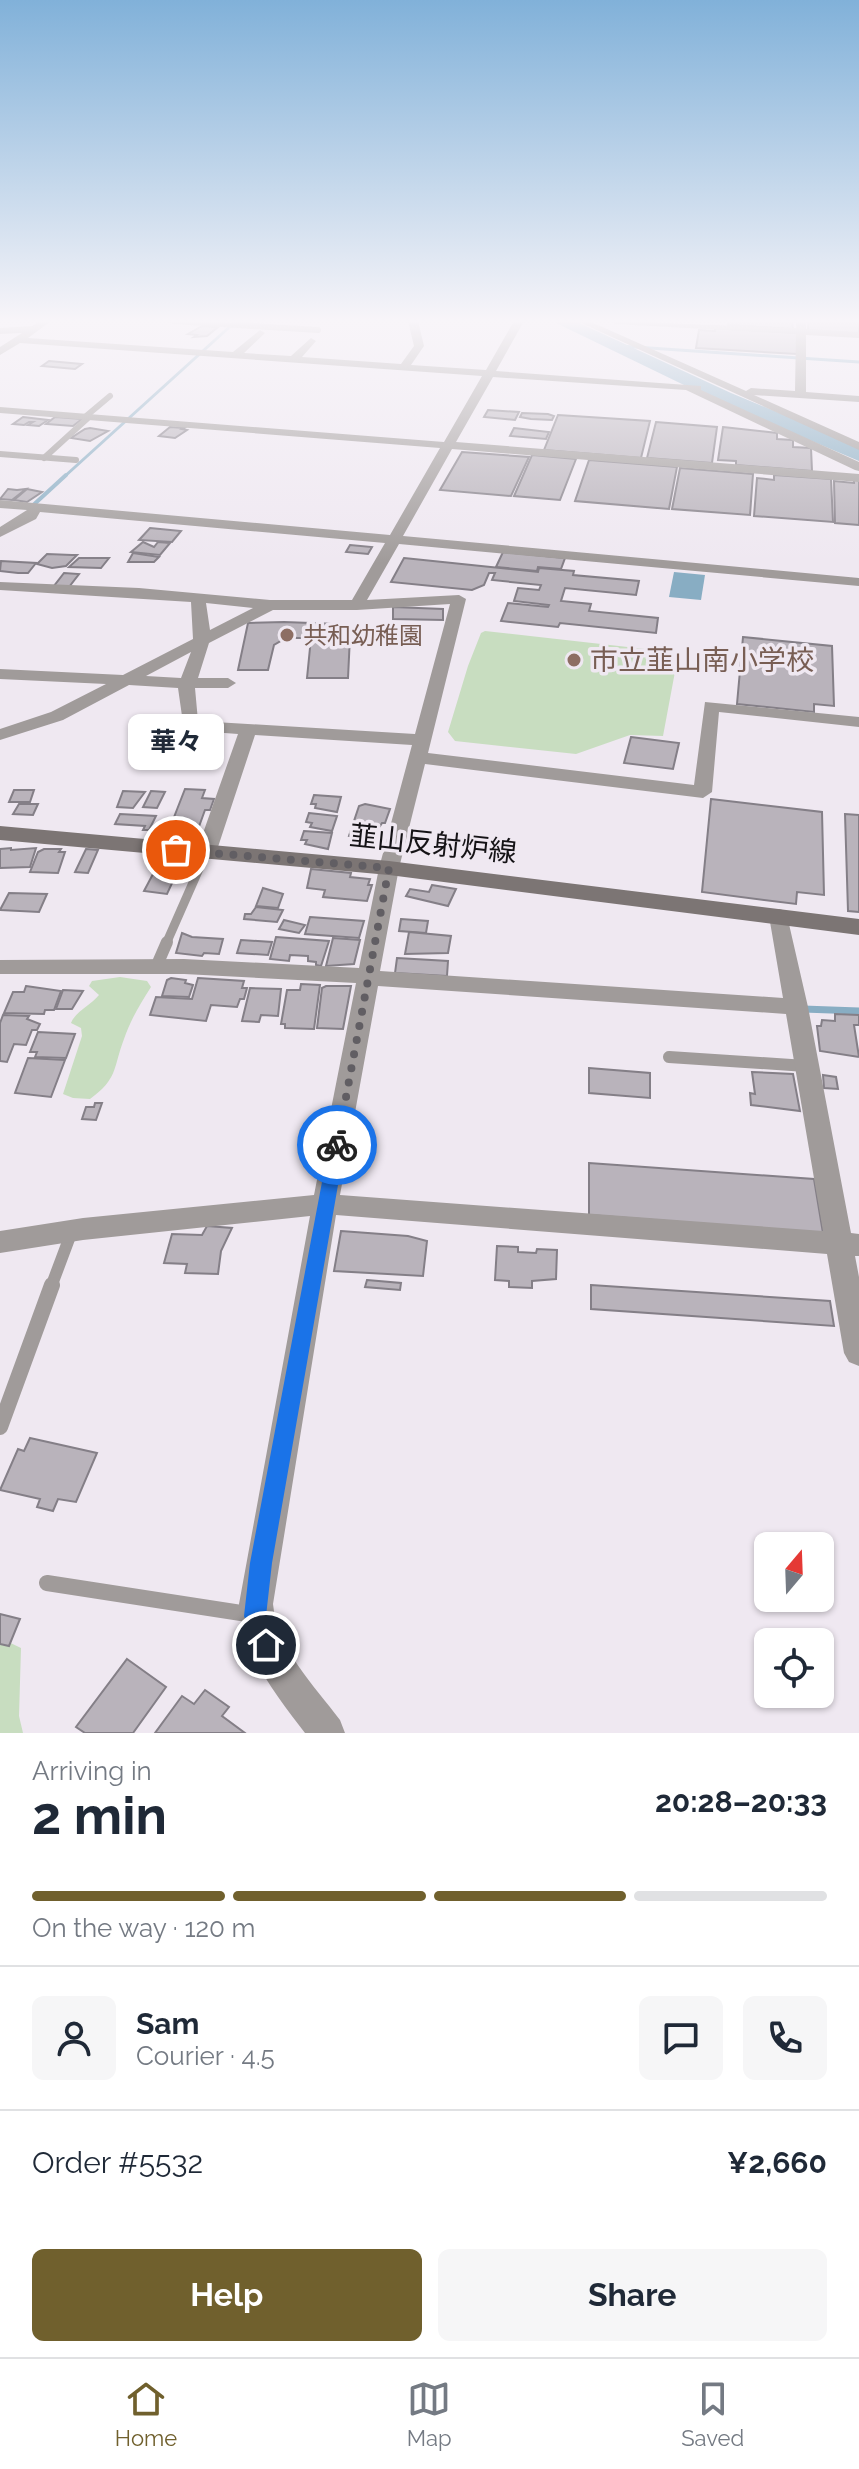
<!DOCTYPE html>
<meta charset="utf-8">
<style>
body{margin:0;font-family:Raleway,"Noto Sans JP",sans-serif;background:#f6f6f7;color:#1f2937;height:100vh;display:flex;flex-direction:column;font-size:30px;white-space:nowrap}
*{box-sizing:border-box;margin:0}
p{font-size:26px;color:#747a83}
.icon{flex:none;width:44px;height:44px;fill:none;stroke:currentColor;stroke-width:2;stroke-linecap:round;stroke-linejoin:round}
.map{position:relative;height:1733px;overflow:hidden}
.drawer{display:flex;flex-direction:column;background:#fff;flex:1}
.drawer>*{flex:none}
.needle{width:52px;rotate:19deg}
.fabs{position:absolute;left:754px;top:1532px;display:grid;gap:16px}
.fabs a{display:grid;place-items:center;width:80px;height:80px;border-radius:12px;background:#fff;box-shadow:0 2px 6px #0004;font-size:40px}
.pin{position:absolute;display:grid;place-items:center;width:68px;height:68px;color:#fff;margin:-34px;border:4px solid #fff;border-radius:50%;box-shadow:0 2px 8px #0007}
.courier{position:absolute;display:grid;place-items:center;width:80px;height:80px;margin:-40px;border:6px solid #1a73e8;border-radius:50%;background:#fff;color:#222;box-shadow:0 2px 10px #0007}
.bubble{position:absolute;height:56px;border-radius:12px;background:#fff;box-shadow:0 2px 6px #0004;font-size:26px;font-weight:700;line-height:56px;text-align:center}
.summary em{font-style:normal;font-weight:700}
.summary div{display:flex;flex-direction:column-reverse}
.summary{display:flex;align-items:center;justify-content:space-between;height:136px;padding:0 32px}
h1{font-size:52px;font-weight:700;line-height:60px}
.bar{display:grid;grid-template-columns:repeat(4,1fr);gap:12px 8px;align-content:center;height:96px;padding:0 32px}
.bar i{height:10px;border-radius:6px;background:#e0e1e3}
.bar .on{background:#70602d}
.bar p{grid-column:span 4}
.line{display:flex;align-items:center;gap:20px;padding:0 32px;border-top:2px solid #e0e1e3}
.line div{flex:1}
.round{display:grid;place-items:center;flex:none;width:84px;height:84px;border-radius:12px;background:#f6f6f7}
.button{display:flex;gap:16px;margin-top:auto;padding:16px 32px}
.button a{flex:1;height:92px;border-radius:12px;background:#70602d;color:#fff;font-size:32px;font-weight:700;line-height:92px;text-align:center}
.button a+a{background:#f6f6f7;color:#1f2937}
.dock{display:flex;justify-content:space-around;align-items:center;height:112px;border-top:2px solid #e0e1e3;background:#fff;font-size:22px;color:#747a83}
.dock a{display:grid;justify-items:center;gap:4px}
.dock .on{color:#70602d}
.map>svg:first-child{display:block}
.green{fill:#c8ddc0}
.water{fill:#88adc3}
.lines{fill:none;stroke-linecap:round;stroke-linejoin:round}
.stream-far2{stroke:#88adc3;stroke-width:3}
.stream-far1{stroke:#88adc3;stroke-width:4}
.stream{stroke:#88adc3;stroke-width:7}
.river{fill:#88adc3;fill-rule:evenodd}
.building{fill:#b9b3bb;stroke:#847f87;stroke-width:2}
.lane-far3{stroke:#a09b9a;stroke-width:6}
.lane-far2{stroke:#a09b9a;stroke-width:9}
.lane-far1{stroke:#a09b9a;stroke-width:12}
.lane{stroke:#a09b9a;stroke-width:16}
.street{fill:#a09b9a;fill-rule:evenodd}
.secondary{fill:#7c7574;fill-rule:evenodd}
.route{fill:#1a73e8}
.done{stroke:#615e63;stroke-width:8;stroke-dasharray:0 14.4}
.education-dot{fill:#8d6e63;stroke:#efe8f1;stroke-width:3}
.labels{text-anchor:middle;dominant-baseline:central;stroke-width:7;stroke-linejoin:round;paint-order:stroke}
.far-education-label{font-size:24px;fill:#785e54;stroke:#efe8f1;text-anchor:start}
.education-label{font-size:28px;fill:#785e54;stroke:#efe8f1;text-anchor:start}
.street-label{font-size:28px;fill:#151316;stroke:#efe8f1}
</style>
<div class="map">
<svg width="859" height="1733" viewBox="0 0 859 1733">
<rect width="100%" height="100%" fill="#efe8f1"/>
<!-- green -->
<g class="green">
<path d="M 485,631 L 672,652 L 677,661 L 663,736 L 630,735 L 576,754 L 455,741 L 448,732 L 468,666 L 481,633 Z"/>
<path d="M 120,977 L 147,981 L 151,987 C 140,1004 130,1021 124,1039 C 113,1068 118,1079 90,1099 L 73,1098 L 63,1094 L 82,1036 L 81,1028 L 71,1023 C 75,1012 91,1005 99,995 L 89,986 L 92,981 Z"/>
<path d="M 0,1638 L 21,1648 L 19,1716 L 23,1733 L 0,1733 Z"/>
</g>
<!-- water -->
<path class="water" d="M 674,572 L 705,575 L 701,600 L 669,597 Z"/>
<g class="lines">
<!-- stream-far2 -->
<g class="stream-far2">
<path d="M 620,346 L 859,362"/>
<path d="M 64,477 L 236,321"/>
</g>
<!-- stream-far1 -->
<path class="stream-far1" d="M 29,509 L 66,475"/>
<!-- stream -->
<path class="stream" d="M 803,1009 L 859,1011"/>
<!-- river -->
<path class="river" d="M 552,321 L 575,321 L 731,393 L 859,446 L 859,461 L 717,401 Z"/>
</g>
<!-- building -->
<g class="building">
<path d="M 728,321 L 792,321 L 793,329 L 728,325 Z"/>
<path d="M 808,321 L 859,321 L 859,334 L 808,331 Z"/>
<path d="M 202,326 L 218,327 L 207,336 L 194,337 L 197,335 L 188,334 Z"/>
<path d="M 715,328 L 797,333 L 797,354 L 696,348 L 699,330 L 715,331 Z"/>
<path d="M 49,361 L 82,364 L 75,369 L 42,366 Z"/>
<path d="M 488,410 L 519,412 L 515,420 L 484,417 Z"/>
<path d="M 522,413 L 548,414 L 554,416 L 552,420 L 531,419 L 520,417 Z"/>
<path d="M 558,415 L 650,421 L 641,458 L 544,450 Z"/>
<path d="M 23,417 L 48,420 L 39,426 L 28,425 L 33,422 L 29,422 L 24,425 L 13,424 Z"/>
<path d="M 55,417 L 82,419 L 73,426 L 46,424 Z"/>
<path d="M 656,422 L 717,427 L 712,463 L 647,458 Z"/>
<path d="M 170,427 L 184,428 L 182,429 L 187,430 L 175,438 L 159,436 Z"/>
<path d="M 723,427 L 777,433 L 777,439 L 793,440 L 793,447 L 811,448 L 812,471 L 736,465 L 736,461 L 718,460 Z"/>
<path d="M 514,428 L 549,432 L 546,439 L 510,436 Z"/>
<path d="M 85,429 L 90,428 L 108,431 L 90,441 L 71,438 Z"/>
<path d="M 462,452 L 529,457 L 511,496 L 440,490 Z"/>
<path d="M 532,455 L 576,459 L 560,500 L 514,496 Z"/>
<path d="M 589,460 L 677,467 L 669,509 L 575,501 Z"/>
<path d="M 680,468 L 753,474 L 750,515 L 672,509 Z"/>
<path d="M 774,475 L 831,479 L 833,522 L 754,516 L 757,478 L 774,480 Z"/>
<path d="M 854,480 L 859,480 L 859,525 L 835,523 L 834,481 L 854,483 Z"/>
<path d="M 8,489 L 17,490 L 26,489 L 12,500 L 0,499 Z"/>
<path d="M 27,489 L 42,492 L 27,502 L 14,500 Z"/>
<path d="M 150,528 L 181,531 L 172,542 L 139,540 Z"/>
<path d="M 143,542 L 154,547 L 158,542 L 170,543 L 160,555 L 131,552 Z"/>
<path d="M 350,545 L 372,547 L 368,554 L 346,552 Z"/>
<path d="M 503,552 L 565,558 L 561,569 L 538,567 L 537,571 L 496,567 Z"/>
<path d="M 133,553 L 159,557 L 154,562 L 128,562 Z"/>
<path d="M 47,554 L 72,555 L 77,555 L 66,566 L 52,568 L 37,564 Z"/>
<path d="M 79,558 L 109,558 L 101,568 L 69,567 Z"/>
<path d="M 404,558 L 538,572 L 539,568 L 574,571 L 573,575 L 639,581 L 636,595 L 565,588 L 561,601 L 591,604 L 589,611 L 658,618 L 656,633 L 560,623 L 558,627 L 501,621 L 508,603 L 548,607 L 549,605 L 514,601 L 518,588 L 539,590 L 541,585 L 492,580 L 495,573 L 489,573 L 484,585 L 472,590 L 391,582 Z"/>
<path d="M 1,561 L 36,563 L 28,573 L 18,573 L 0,571 Z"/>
<path d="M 64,573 L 79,574 L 69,587 L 54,586 Z"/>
<path d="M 393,607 L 443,609 L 443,620 L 393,619 Z"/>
<path d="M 284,622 L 337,624 L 336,629 L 344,629 L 343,636 L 350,636 L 348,678 L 307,678 L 311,638 L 286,638 L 274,645 L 268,670 L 238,670 L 248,623 Z"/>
<path d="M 743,637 L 832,646 L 834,706 L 814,704 L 814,712 L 737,704 Z"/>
<path d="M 631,737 L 679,743 L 673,769 L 624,763 Z"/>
<path d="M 185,789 L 205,790 L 202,798 L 214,799 L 210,810 L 205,810 L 197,832 L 169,830 Z"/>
<path d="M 14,790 L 34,790 L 30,802 L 9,802 Z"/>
<path d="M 123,791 L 145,792 L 133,808 L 117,807 Z"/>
<path d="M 151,791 L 165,792 L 157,808 L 143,807 Z"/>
<path d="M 314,795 L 341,797 L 337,812 L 315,808 L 316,804 L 311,804 Z"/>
<path d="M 711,799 L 822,812 L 824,895 L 797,892 L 796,904 L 702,892 Z"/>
<path d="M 19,804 L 38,804 L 33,815 L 13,814 Z"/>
<path d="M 365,804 L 390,809 L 385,823 L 382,823 L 372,839 L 349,836 L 359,806 Z"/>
<path d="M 309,813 L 337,816 L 332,831 L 310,827 L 312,823 L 306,822 Z"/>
<path d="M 120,814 L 156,816 L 149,830 L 143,830 L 145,826 L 115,824 Z"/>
<path d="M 845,814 L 859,815 L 859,912 L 848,911 Z"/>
<path d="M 304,831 L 332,833 L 328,849 L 305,844 L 307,840 L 301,840 Z"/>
<path d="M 11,848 L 11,850 L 36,848 L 30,867 L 0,868 L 0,849 Z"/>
<path d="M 44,849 L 61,849 L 59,852 L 65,852 L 58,873 L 30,872 L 38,852 Z"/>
<path d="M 86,849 L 98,850 L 88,873 L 75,872 Z"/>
<path d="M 173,859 L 195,861 L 188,876 L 181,881 L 173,881 L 167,894 L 144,891 L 153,874 L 156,875 L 160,867 L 168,868 Z"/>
<path d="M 311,869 L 351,873 L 350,877 L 370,879 L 368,885 L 372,885 L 367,901 L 323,897 L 325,890 L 307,888 Z"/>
<path d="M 432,885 L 456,889 L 448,906 L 406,896 L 410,889 L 429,892 Z"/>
<path d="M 263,888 L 283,894 L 278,908 L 256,906 Z"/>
<path d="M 9,893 L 47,894 L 39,912 L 0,910 Z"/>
<path d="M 256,907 L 283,910 L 277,922 L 244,919 L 245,914 L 251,914 Z"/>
<path d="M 310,917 L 364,921 L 359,938 L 305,934 Z"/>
<path d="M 401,919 L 428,921 L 426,933 L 399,931 Z"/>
<path d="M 284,920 L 305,925 L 299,933 L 279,929 Z"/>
<path d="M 409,932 L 451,936 L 448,953 L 405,954 Z"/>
<path d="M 182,933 L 192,937 L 223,939 L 219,954 L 204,953 L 202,956 L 176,953 Z"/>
<path d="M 276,937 L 329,941 L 321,966 L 316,965 L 316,962 L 308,961 L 308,956 L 290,955 L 289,961 L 270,959 Z"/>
<path d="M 333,938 L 360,940 L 354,964 L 326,966 Z"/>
<path d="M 241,940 L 272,942 L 268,955 L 237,953 Z"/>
<path d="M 397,958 L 448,961 L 447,976 L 395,973 Z"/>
<path d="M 171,978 L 186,980 L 185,983 L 193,985 L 189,997 L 162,996 L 167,980 Z"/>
<path d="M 198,978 L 244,981 L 242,988 L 247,988 L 244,999 L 240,999 L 237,1007 L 211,1005 L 206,1021 L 150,1015 L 156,997 L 192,999 Z"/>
<path d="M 301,984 L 320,985 L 314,1029 L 285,1028 L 285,1024 L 281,1024 L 287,990 L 300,990 Z"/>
<path d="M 26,986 L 61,991 L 54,1010 L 45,1010 L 44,1014 L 4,1013 L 13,992 L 24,992 Z"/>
<path d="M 326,986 L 351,986 L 343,1029 L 317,1028 L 322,988 Z"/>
<path d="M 250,988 L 281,989 L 278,1016 L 261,1015 L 259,1022 L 242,1021 Z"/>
<path d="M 63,990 L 83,991 L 72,1009 L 56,1009 Z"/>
<path d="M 835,1014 L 859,1015 L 859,1025 L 854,1025 L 859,1057 L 820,1051 L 817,1026 L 821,1026 L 822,1020 L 835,1021 Z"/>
<path d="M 3,1015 L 29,1016 L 27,1019 L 40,1024 L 37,1030 L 32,1030 L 26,1045 L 14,1044 L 7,1062 L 0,1061 L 0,1023 Z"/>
<path d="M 38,1032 L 75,1034 L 66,1058 L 35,1057 L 37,1052 L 30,1052 Z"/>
<path d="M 28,1058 L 65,1060 L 51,1097 L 15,1093 Z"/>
<path d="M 589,1068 L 650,1073 L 650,1098 L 589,1093 Z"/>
<path d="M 752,1072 L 793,1074 L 800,1111 L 751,1105 L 750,1093 L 755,1094 Z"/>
<path d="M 823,1075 L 836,1077 L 838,1089 L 824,1088 Z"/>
<path d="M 95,1103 L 102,1103 L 96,1120 L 82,1119 L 86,1107 L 94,1107 Z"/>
<path d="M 589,1163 L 814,1179 L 823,1233 L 589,1215 Z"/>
<path d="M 207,1226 L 232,1228 L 221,1251 L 218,1274 L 185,1273 L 187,1264 L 164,1263 L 172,1234 L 202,1235 Z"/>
<path d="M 341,1231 L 408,1236 L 427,1241 L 423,1276 L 334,1271 Z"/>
<path d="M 497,1246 L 518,1247 L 518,1252 L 536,1253 L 537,1249 L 557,1250 L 556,1279 L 532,1281 L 532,1288 L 509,1287 L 509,1281 L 495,1280 Z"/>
<path d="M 367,1280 L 401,1283 L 400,1290 L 365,1287 Z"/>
<path d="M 591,1285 L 830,1301 L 834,1326 L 591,1309 Z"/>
<path d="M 30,1438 L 97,1453 L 76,1502 L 58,1499 L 53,1511 L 37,1507 L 40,1499 L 0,1490 L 18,1449 L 24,1451 Z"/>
<path d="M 0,1614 L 20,1619 L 9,1646 L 0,1644 Z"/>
<path d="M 127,1659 L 166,1687 L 133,1733 L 85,1733 L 76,1727 Z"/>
<path d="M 205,1690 L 229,1707 L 222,1716 L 245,1733 L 155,1733 L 182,1696 L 194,1704 Z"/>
</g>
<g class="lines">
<!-- lane-far3 -->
<g class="lane-far3">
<path d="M 238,325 L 318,330"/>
<path d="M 85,417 L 110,396"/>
<path d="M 0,454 L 76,460"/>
<path d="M 44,458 L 89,417"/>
</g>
<!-- lane-far2 -->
<path class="lane-far2" d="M 166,944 L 206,853"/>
<!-- lane-far1 -->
<g class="lane-far1">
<path d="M 157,965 L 167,942"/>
<path d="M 669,1057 L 806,1066"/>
<path d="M 51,1287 L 72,1231"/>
</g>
<!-- lane -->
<g class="lane">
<path d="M 0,1427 L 52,1285"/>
<path d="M 47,1583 L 254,1615"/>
</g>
<!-- street -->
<g class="street">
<path d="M 40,321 L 51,321 L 28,338 L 233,352 L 260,330 L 265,333 L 244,353 L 291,356 L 311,338 L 316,341 L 302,357 L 401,364 L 414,346 L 408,321 L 418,321 L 424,346 L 411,365 L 486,370 L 514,321 L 524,321 L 496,371 L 701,386 L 701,390 L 859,462 L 859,471 L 855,470 L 686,390 L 493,377 L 456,442 L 859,474 L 859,482 L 452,449 L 403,536 L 859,578 L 859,586 L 399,544 L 367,600 L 459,595 L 466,599 L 428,753 L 694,785 L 705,702 L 859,717 L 859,727 L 719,712 L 712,792 L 703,798 L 425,764 L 399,868 L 380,971 L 783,998 L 769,916 L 779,909 L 786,911 L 808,1007 L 851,1233 L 859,1234 L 859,1256 L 855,1256 L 859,1277 L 859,1366 L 849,1362 L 844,1353 L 827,1254 L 336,1215 L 273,1604 C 277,1649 314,1685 340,1720 L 345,1733 L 305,1733 C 276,1695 243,1654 239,1604 L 310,1216 L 83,1240 L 0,1253 L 0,1231 L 83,1218 L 314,1195 L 356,983 L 184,974 L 0,974 L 0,960 L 184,959 L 359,968 L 379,868 L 412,745 L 255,735 L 216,853 L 206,859 L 199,857 L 196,853 L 238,734 L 184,730 L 178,688 L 129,685 L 63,720 L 0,740 L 0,729 L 51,712 L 106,684 L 0,679 L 0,669 L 123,675 L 193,639 L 191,602 L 0,590 L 0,582 L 139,588 L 270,600 L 352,600 L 385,543 L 40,512 L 36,519 L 0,537 L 0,527 L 27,510 L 0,508 L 0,500 L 390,535 L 440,448 L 0,413 L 0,407 L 444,442 L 482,376 L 20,343 L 0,355 L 0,347 L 22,333 L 0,334 L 0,328 L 32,326 ZM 206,603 L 253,608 L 210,630 ZM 450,604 L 415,734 L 198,721 L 195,688 L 228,688 L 236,683 L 228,678 L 198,678 L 209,643 L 273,610 L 357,610 ZM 191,652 L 181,678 L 146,676 ZM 378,986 L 786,1014 L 823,1231 L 340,1195 Z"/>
<path d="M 168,321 L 214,321 L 243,325 L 238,328 L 173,324 Z"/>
<path d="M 577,321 L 589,321 L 746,391 L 751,388 L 795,391 L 796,334 L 615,324 L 610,321 L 796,328 L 796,321 L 806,321 L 806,329 L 859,332 L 859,338 L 806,335 L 806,392 L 859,396 L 859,402 L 754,395 L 859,442 L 859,450 Z"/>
</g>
<!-- secondary -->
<path class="secondary" d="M 0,826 L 389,861 L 859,919 L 859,935 L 389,875 L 0,840 Z"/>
</g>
<!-- sky -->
<linearGradient id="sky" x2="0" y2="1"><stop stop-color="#81b1d9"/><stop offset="0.57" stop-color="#f8f5f9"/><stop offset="1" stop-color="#f8f5f9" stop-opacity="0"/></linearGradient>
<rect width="859" height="563" fill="url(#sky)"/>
<!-- route -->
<path class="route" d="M 337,1139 L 345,1145 L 272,1563 L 266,1616 L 277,1645 L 274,1653 L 266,1656 L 258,1653 L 244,1616 L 250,1563 L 329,1145 Z"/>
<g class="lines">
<!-- done -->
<path class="done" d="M 176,850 L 389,868 L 337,1145"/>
</g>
<!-- markers -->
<g class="education-dot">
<circle cx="287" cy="635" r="8"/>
<circle cx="574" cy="660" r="8"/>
</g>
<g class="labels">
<!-- far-education labels -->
<g class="far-education-label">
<text x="303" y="635">共和幼稚園</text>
</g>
<!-- education labels -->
<g class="education-label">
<text x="590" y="660">市立韮山南小学校</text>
</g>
<!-- street labels -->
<g class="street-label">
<text transform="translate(433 844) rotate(6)">韮山反射炉線</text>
</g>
</g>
</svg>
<div class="fabs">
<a><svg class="needle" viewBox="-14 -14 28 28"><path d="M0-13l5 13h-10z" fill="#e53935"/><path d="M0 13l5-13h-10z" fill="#747a83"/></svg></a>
<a><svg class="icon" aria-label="locate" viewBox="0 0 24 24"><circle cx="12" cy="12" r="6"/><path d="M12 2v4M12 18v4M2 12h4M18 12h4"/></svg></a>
</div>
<div class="pin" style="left:176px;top:850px;background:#ea580c"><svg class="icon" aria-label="bag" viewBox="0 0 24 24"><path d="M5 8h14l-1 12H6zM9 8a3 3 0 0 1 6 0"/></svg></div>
<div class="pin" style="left:266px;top:1645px;background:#1f2937"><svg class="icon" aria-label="home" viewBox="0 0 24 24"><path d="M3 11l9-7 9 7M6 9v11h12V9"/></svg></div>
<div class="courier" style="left:337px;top:1145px"><svg class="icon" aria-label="bike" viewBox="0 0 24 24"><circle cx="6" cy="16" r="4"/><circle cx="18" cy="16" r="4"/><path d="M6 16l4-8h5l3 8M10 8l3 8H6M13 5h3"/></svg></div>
<div class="bubble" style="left:128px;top:714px;width:96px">華々</div>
</div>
<section class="drawer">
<div class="summary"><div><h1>2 min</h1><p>Arriving in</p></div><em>20:28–20:33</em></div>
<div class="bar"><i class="on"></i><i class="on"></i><i class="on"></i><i></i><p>On the way · 120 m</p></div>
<div class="line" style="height:144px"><a class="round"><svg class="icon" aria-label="person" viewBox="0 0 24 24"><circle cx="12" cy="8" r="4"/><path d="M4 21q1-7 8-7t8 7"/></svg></a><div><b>Sam</b><p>Courier · 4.5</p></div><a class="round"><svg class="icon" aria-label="chat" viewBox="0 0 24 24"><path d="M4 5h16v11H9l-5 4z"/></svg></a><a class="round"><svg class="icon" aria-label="phone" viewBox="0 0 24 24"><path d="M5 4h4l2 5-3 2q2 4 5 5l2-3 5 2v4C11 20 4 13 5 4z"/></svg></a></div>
<div class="line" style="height:104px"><div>Order #5532</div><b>¥2,660</b></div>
<div class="button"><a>Help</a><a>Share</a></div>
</section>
<nav class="dock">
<a class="on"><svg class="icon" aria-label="home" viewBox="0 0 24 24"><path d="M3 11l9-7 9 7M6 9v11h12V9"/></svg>Home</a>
<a><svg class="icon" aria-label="map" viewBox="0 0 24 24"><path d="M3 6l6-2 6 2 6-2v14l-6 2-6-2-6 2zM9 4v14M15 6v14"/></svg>Map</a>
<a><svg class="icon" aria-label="saved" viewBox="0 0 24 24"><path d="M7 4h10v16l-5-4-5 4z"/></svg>Saved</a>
</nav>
